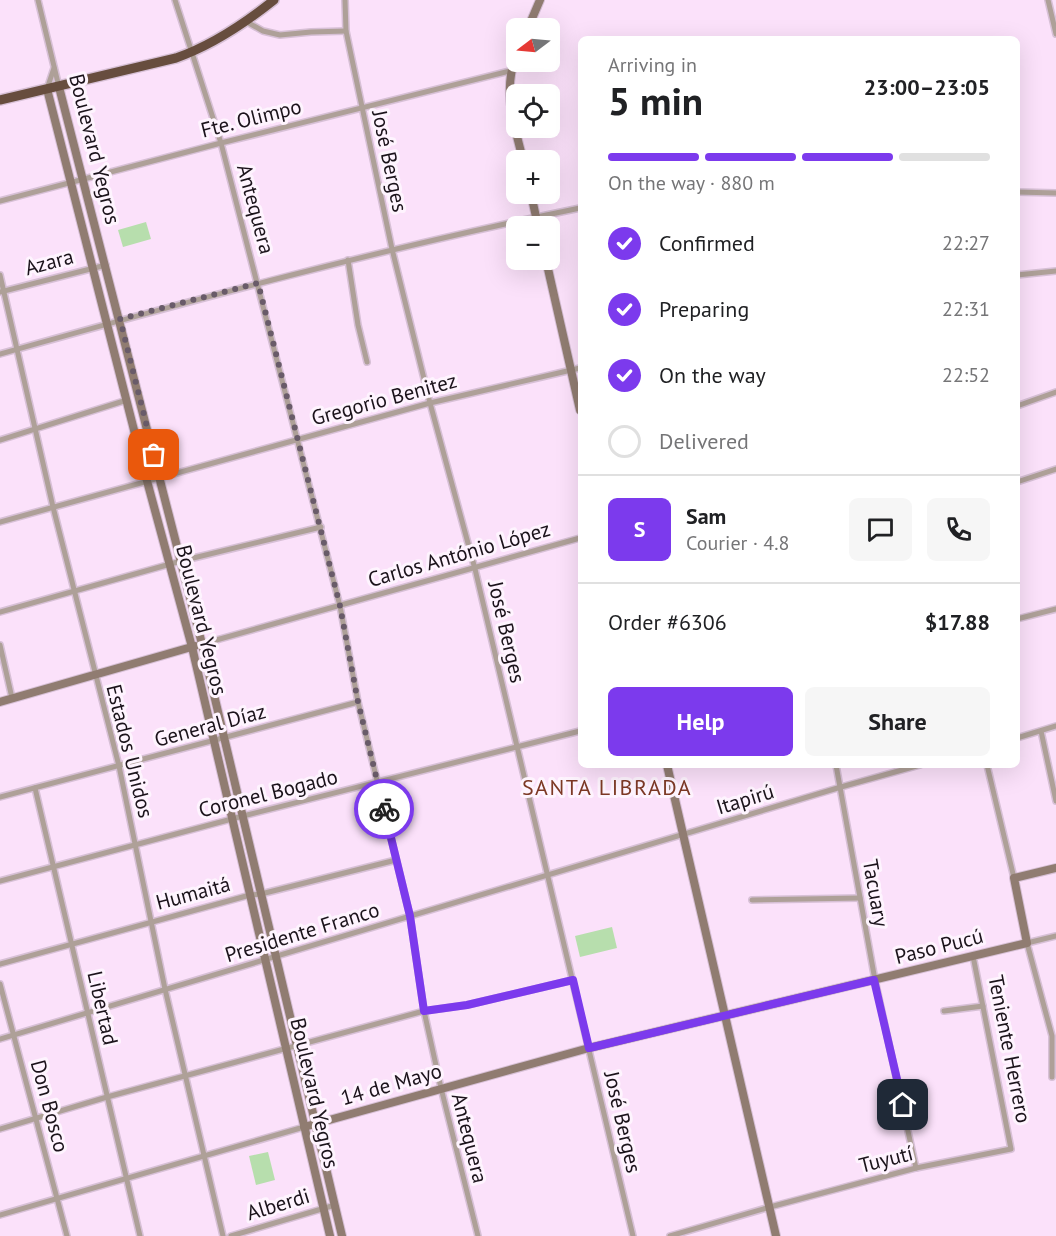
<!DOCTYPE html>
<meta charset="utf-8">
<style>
body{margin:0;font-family:"PT Sans",sans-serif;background:#f6f6f6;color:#202124;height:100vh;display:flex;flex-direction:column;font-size:22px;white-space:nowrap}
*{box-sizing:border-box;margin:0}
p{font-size:20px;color:#757577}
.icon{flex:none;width:33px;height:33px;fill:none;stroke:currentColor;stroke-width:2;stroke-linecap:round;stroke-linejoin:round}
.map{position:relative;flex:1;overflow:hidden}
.drawer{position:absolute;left:578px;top:36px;width:442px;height:732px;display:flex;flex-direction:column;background:#fff;border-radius:9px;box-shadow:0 6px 24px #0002}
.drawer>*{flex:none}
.needle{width:39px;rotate:254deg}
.fabs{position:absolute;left:506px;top:18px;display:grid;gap:12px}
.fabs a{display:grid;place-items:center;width:54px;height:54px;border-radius:9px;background:#fff;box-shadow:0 6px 24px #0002;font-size:30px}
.pin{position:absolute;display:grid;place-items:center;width:51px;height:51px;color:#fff;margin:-26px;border-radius:12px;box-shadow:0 3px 9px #0006}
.courier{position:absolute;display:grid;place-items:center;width:60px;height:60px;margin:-30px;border:4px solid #7c3aed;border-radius:50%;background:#fff;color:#222;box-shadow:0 2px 8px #0007}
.head em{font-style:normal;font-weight:700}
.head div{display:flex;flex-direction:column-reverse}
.head{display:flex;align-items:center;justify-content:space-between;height:102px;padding:0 30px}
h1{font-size:39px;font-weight:700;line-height:45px}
.bar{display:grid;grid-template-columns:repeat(4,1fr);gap:9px 6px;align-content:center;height:72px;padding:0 30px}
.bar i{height:8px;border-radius:4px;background:#e0e0e0}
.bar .on{background:#7c3aed}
.bar p{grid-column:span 4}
.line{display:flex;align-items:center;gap:15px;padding:0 30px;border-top:2px solid #e0e0e0}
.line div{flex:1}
.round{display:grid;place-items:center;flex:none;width:63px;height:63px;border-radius:9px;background:#f6f6f6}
ol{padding:0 30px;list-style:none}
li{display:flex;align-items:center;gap:18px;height:66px}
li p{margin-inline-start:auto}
li .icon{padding:6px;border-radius:50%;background:#7c3aed;color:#fff;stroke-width:4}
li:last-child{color:#757577}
li i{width:33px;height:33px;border:3px solid #e0e0e0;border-radius:50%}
.primary-button{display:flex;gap:12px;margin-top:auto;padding:12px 30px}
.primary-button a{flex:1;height:69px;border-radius:9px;background:#7c3aed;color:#fff;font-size:24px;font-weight:700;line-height:69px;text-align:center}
.primary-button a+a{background:#f6f6f6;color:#202124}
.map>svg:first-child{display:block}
.green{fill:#b7dead}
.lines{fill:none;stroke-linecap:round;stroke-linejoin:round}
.street-casing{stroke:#d7c0d6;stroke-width:8}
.secondary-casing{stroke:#d7c0d6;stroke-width:10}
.highway-casing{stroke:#d7c0d6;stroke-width:12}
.street{stroke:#aea098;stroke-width:5}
.secondary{stroke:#907c71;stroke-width:8}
.highway{stroke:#674d3e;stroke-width:9}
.done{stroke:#695b69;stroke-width:6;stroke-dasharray:0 10.8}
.route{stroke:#7c3aed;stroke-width:8}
.labels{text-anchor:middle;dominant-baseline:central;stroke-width:6;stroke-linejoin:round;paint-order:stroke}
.street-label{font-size:21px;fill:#1b131b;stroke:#fef4fe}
.neighbourhood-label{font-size:22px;letter-spacing:1.5px;fill:#7d3925;stroke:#fef4fe}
</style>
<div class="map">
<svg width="1056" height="1236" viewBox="0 0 1056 1236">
<rect width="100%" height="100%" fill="#fbe1fa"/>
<!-- green -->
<g class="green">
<path d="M 146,222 L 151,239 L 123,247 L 118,230 Z"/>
<path d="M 612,927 L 617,948 L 580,957 L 575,936 Z"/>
<path d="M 268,1152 L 275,1180 L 256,1185 L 249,1156 Z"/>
</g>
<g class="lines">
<defs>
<g id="street">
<path d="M 38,0 L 59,87"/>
<path d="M 175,0 L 221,143 L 340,606 L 358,702 L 410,916 L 424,1011 L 441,1088 L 478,1236"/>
<path d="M 345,0 L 346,31 L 392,249 L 430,403 L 475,569 L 633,1236"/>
<path d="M 1048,0 L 1056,34"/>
<path d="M 247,22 L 263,31 L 280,35 L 311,32 L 346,31"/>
<path d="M 47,89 L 54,68"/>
<path d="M 1017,192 L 1056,193"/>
<path d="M 0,201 L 221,143 L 510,71"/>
<path d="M 348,260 L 358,325 L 367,362"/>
<path d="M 0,275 L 53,507 L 119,766 L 165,989 L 223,1236"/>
<path d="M 1017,275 L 1056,271"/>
<path d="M 0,292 L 106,265"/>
<path d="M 0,354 C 192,300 385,248 580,208"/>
<path d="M 1017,406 L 1056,392"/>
<path d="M 0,440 L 127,400"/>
<path d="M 1017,482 L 1056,469"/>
<path d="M 0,522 L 430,403 L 580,368"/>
<path d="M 0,612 L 181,561 L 321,527"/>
<path d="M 1017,619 L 1056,609"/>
<path d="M 202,644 L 580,538"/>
<path d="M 0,645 L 12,698"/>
<path d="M 1041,731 L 1056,801"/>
<path d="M 1017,738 L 1056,726"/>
<path d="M 836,765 L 875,980 L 916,1168"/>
<path d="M 987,765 L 1014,878"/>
<path d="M 35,788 L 140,1236"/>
<path d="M 0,797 L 358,702"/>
<path d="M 0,881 L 243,816 L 580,731"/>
<path d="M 752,900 L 860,898"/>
<path d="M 0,964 L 250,895 L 261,894 L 396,860"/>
<path d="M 0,984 L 67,1236"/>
<path d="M 944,1011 L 983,1006"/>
<path d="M 0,1039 L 841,787 L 920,765"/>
<path d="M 1052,1077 L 1052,1036 L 1027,943 L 1056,936"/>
<path d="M 0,1129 L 107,1097 L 424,1011 L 467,1005 L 573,980"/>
<path d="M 0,1215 L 304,1127"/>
<path d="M 231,1236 L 335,1205"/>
<path d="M 670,1236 L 770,1207 L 916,1168 L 1011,1149 L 973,956"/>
</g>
<g id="secondary">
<path d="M 528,28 L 540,0"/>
<path d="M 516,57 C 502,90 515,127 523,160"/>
<path d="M 59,87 L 202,644 L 342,1236"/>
<path d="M 47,89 L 147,481 L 192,647 L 330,1236"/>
<path d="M 531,194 L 538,226"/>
<path d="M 546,260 L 580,410"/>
<path d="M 0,702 L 195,646"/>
<path d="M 667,765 L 776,1236"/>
<path d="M 304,1127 L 589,1048 L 1027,943 L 1014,878 L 1056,868"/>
</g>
<path id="highway" d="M 0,100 L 176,58 C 213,45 244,24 274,0"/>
</defs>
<!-- street casing -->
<use href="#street" class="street-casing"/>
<!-- secondary casing -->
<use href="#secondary" class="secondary-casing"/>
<!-- highway casing -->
<use href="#highway" class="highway-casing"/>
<!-- street -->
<use href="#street" class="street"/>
<!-- secondary -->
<use href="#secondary" class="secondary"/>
<!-- highway -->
<use href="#highway" class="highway"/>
</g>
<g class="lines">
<!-- done -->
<path class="done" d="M 154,455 L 120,319 L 258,283 L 340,606 L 358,702 L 384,809"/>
<!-- route -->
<path class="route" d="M 384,809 L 410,916 L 424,1011 L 467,1005 L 573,980 L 589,1048 L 874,980 L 903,1105"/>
</g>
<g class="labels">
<!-- street labels -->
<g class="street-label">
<text transform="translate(251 118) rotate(-14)">Fte. Olimpo</text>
<text transform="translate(95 149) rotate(76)">Boulevard Yegros</text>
<text transform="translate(390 161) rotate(78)">José Berges</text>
<text transform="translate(256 209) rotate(75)">Antequera</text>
<text transform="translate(49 262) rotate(-15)">Azara</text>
<text transform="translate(384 399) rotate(-15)">Gregorio Benitez</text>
<text transform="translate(459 554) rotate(-16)">Carlos António López</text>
<text transform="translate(202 620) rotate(76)">Boulevard Yegros</text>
<text transform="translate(507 632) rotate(77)">José Berges</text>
<text transform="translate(210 725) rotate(-15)">General Díaz</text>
<text transform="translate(130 751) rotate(76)">Estados Unidos</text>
<text transform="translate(268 793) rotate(-14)">Coronel Bogado</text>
<text transform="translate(745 799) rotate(-17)">Itapirú</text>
<text transform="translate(193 893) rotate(-15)">Humaitá</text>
<text transform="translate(876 893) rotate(80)">Tacuary</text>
<text transform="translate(302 932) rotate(-17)">Presidente Franco</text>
<text transform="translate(939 946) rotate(-14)">Paso Pucú</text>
<text transform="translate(103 1008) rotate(77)">Libertad</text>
<text transform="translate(1010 1049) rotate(79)">Teniente Herrero</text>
<text transform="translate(391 1084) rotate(-16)">14 de Mayo</text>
<text transform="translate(315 1093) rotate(77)">Boulevard Yegros</text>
<text transform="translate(50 1106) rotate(75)">Don Bosco</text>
<text transform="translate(623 1122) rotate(77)">José Berges</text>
<text transform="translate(470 1138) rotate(76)">Antequera</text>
<text transform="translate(886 1159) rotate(-14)">Tuyutí</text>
<text transform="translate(278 1204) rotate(-17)">Alberdi</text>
</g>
<!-- neighbourhood labels -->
<g class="neighbourhood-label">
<text x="607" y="787">SANTA LIBRADA</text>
</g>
</g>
</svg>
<div class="fabs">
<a><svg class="needle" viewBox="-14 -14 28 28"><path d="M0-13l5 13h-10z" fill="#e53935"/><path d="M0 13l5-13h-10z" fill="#757577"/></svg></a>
<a><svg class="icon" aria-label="locate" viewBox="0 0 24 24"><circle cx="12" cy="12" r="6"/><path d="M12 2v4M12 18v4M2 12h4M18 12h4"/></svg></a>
<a>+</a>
<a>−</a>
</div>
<div class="pin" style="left:154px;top:455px;background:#ea580c"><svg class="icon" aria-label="bag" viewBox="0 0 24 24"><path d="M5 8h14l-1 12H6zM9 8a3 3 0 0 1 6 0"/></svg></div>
<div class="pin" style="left:903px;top:1105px;background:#1f2937"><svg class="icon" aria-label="home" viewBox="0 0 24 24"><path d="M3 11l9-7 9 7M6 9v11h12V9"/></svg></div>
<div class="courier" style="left:384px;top:809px"><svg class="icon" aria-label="bike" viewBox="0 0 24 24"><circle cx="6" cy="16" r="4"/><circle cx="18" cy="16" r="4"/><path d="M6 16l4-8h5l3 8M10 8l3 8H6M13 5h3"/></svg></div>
<section class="drawer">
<div class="head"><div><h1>5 min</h1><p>Arriving in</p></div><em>23:00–23:05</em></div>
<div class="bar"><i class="on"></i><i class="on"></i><i class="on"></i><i></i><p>On the way · 880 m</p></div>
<ol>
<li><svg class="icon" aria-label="check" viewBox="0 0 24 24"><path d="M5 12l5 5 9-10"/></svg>Confirmed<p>22:27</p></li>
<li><svg class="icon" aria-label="check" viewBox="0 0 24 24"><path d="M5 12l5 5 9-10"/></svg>Preparing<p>22:31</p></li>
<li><svg class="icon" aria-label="check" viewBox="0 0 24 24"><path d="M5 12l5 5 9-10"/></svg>On the way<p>22:52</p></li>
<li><i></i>Delivered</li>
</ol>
<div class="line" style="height:108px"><b class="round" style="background:#7c3aed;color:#fff">S</b><div><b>Sam</b><p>Courier · 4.8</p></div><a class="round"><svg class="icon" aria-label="chat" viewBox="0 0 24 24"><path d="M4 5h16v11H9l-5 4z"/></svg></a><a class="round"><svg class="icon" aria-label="phone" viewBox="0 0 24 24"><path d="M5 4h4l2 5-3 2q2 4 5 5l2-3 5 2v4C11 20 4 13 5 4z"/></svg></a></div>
<div class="line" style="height:78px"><div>Order #6306</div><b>$17.88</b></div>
<div class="primary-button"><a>Help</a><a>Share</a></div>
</section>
</div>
